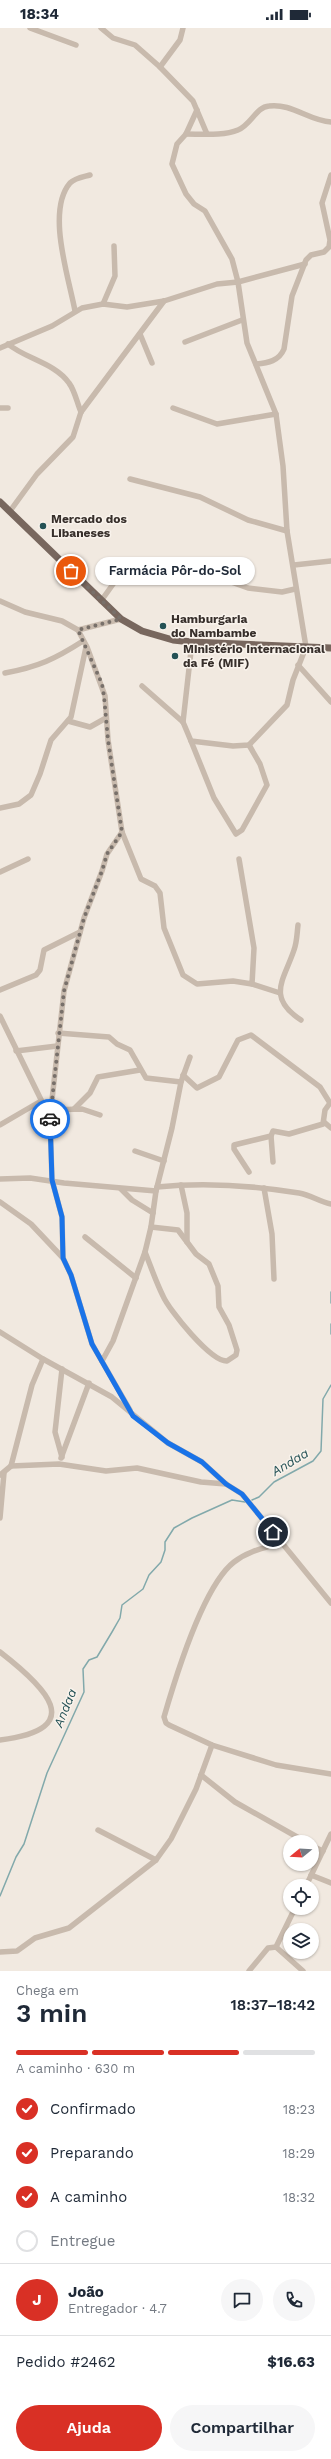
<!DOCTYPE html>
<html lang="pt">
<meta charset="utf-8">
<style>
body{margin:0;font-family:"Work Sans",sans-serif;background:#f6f6f7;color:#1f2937;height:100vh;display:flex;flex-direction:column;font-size:15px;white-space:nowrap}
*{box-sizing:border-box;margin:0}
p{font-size:13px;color:#747a83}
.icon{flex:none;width:22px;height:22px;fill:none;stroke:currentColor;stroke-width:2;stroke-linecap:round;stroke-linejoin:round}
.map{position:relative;height:1943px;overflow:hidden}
.side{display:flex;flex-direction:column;background:#fff;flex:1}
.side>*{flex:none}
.needle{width:26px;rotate:252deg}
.fabs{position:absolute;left:283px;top:1807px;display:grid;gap:8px}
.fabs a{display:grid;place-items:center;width:36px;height:36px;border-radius:50%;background:#fff;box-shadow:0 1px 3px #0004;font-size:20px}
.pin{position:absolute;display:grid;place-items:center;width:34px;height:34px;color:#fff;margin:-17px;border:2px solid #fff;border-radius:50%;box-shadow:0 1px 4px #0007}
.courier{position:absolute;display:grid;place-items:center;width:40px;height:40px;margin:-20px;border:3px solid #1a73e8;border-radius:50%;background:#fff;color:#222;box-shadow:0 1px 5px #0007}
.bubble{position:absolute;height:28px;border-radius:14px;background:#fff;box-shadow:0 1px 3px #0004;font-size:13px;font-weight:600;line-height:28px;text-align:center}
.headline em{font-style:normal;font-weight:600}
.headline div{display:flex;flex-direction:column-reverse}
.headline{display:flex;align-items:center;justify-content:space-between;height:68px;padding:0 16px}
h1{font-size:26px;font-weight:600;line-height:30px}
.bar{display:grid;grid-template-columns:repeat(4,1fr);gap:6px 4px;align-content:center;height:48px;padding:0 16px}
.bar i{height:5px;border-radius:3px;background:#e0e1e3}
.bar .active{background:#d93025}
.bar p{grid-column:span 4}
.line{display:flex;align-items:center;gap:10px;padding:0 16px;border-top:1px solid #e0e1e3}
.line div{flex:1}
.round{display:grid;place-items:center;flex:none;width:42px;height:42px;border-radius:21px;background:#f6f6f7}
ol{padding:0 16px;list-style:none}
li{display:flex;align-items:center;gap:12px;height:44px}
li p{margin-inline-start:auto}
li .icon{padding:4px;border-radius:50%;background:#d93025;color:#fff;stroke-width:4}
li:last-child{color:#747a83}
li i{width:22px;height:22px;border:2px solid #e0e1e3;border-radius:50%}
.action{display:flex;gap:8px;margin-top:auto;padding:8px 16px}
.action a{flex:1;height:46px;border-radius:24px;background:#d93025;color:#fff;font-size:16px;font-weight:600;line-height:46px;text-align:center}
.action a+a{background:#f6f6f7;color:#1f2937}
.status{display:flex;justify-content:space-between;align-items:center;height:28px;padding:0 20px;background:#fff;direction:ltr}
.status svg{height:11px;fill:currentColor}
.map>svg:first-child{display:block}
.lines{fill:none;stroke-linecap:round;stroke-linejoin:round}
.stream{stroke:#82a9ab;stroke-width:1.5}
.minor{stroke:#c8baad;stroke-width:5.5}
.major{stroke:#78675e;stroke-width:7}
.done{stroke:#78706a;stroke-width:4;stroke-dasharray:0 7.2}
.route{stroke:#1a73e8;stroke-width:5}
.poi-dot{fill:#245155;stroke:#f9f3ec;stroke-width:1.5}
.labels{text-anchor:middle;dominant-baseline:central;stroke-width:3;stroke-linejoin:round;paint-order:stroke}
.poi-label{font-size:12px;font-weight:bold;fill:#372f2b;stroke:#f9f3ec;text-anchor:start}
.water-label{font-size:13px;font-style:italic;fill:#245155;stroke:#f9f3ec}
</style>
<div class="status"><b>18:34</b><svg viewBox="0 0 49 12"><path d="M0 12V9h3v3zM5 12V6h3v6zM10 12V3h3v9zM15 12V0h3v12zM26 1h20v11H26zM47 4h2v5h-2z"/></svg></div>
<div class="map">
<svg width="331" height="1943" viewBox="0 0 331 1943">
<rect width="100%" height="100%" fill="#f1e9e0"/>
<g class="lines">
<!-- stream -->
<g class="stream">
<path d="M 331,1264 L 331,1275"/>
<path d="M 331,1296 L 331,1306"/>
<path d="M 252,1472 L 259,1469 L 274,1454 L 313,1433 L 321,1423 L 323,1371 L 331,1357"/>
<path d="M 0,1868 L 16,1829 L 24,1816 L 47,1745 L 84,1664 L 83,1641 L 89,1632 L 97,1629 L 112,1604 L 120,1590 L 122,1577 L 143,1561 L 149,1547 L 161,1534 L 165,1522 L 165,1514 L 174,1500 L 192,1490 L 232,1472 L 245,1474"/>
</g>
<!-- minor -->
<g class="minor">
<path d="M 30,0 L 76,17"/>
<path d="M 101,0 L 113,10 L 135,17 L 160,39 L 193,73 L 207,106"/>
<path d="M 160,39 L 180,12 L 183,0"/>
<path d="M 186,106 C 202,106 224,108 238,102 C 251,97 256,79 269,78 C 292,75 309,93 331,94"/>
<path d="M 103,276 L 115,248 L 114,218"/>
<path d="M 75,283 C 69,250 46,183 70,155 C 75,150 83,149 90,147"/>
<path d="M 140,306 L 152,335"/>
<path d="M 185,314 L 242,292"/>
<path d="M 8,316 C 26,331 55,335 69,355 C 75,363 77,375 81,384"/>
<path d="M 0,320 L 52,298 L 82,280 L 103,276 L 127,279 L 164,273 L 217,256 L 238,254 L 305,236"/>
<path d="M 256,336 C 268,335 279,333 284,321 L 292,268 L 306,232 L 311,227 L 324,224 L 329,219 L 330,212 L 322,175 L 331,147"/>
<path d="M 0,380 L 8,380"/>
<path d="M 173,380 L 217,396 L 276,386"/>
<path d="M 130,451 L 200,469 L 248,492 L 287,503"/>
<path d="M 10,483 L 37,446 L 73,409 L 81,384 L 164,273"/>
<path d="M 294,537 L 331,533"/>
<path d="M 0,573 L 25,584 L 62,593 L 78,602 L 87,619 L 105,668 L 108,712 L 122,804 L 141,851 L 155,858 L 160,865 L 164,900 L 183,947 L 197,956 L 233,953 L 252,956 L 254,920 L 239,831"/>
<path d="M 101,573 L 126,538 L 134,535 L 153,541 L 196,536 L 220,550 L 248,560 L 282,564 L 295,561"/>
<path d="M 78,602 L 121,591"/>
<path d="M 298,637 L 331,674"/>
<path d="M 5,645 C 38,639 55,631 83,613"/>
<path d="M 142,658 L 183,694 L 191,713 L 233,718 L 249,717 L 287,677 L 293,652 L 306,619 L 287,503 L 283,438 L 276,386 L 247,315 L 238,254 L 232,231 L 205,183 L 194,176 L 186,166 L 172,136 L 177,116 L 186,106 L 197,82"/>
<path d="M 68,693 L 90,699 L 106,690"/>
<path d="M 183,694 L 192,614"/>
<path d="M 191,713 L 214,770 L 236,806 L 242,802 L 267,757 L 260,736 L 249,717"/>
<path d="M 0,780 L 19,776 L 31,767 L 40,746 L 51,712 L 71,689 L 86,619"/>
<path d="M 0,844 L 28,831"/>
<path d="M 298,897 C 297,905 297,914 294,922 C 284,952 266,969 301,992"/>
<path d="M 252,956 L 280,965"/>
<path d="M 0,962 L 36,947 L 40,942 L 44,922 L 80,904"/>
<path d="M 0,988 L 50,1090 L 52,1152 L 62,1189 L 63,1230"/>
<path d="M 58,1005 L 109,1009 L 117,1016 L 130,1022 L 146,1050 L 181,1054"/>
<path d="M 16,1023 L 57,1018"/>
<path d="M 183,1047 L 197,1060 L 219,1049 L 238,1012 L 251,1007 L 320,1059 L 330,1075 L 325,1082 L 323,1096 L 289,1106 L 273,1103 L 271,1108 L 273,1134"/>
<path d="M 74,1081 L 90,1065 L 98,1049 L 140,1042"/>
<path d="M 51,1082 L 82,1081 L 100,1087"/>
<path d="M 50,1090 L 64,963 L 84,890 L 102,843 L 107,826 L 122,804"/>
<path d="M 324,1094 L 331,1100"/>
<path d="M 0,1097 L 41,1073"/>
<path d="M 135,1123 L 164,1133"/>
<path d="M 249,1144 L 234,1121 L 234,1117 L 271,1108"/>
<path d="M 0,1151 L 30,1150 L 64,1155 L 156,1163"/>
<path d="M 181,1157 L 187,1185 L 187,1214"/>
<path d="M 157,1159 C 206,1154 250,1157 299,1165 C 311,1167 320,1174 331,1176"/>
<path d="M 264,1160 L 272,1206 L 274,1251"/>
<path d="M 121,1161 L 132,1172 L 153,1185"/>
<path d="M 0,1174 L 31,1196 L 63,1230 L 71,1247 L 92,1316 L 130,1382"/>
<path d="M 85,1209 L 136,1250"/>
<path d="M 145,1224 C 151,1239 156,1254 163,1268 C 169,1282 211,1334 227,1333 L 236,1327 L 237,1322 L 229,1297 L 219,1279 L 218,1258 L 209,1236 L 196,1226 L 178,1202 L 151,1199"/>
<path d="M 0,1304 L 43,1331 L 112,1369 L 168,1415 L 202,1434 L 226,1456 L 242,1466 L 331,1575"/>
<path d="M 102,1333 L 113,1313 L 145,1224 L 151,1199 L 156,1163 L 172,1100 L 181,1054 L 190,1029"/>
<path d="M 62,1429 L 55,1404 L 62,1341"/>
<path d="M 61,1430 L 89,1355"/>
<path d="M 11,1438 L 59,1436 L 106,1443 L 137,1440 L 201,1454 L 226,1456"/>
<path d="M 0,1447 L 11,1438 L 32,1357 L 43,1331"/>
<path d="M 0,1490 L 4,1445"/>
<path d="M 281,1515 C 264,1520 248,1523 234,1534 C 203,1558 175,1651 164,1689 L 166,1695 L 169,1697 L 212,1717 L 276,1737 L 331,1746"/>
<path d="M 0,1624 C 44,1658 90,1701 0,1712"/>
<path d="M 201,1747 L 235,1774 L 306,1814"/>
<path d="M 98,1802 L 156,1832"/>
<path d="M 312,1818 L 323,1823"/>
<path d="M 311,1847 L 331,1855"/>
<path d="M 306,1858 L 331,1806"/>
<path d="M 276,1919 L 303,1943"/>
<path d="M 0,1924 L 17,1923 L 35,1910 L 69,1900 L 156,1832 L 171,1811 L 196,1761 L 212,1717"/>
<path d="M 249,1943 L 268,1920 L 276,1919 L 295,1880"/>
</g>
<!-- major -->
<path class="major" d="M 0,474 L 121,591 L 142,603 L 173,612 L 192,614 L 331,620"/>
</g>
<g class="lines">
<!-- done -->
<path class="done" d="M 50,1091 L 64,963 L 84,890 L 102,843 L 107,826 L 122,804 L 108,712 L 104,668 L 102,656 L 78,602 L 121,591 L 71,543"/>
<!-- route -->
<path class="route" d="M 50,1091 L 52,1152 L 62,1189 L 63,1230 L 71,1247 L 92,1316 L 133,1388 L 168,1415 L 202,1434 L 226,1456 L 242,1466 L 273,1504"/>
</g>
<!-- markers -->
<g class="poi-dot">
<circle cx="43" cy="498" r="4"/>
<circle cx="163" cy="598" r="4"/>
<circle cx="175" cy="628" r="4"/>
</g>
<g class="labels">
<!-- poi labels -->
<g class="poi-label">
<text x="51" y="491">Mercado dos<tspan x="51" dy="14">Libaneses</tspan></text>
<text x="171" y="591">Hamburgaria<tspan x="171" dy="14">do Nambambe</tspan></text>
<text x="183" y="621">Ministério Internacional<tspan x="183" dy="14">da Fé (MIF)</tspan></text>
</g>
<!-- water labels -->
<g class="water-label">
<text transform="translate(290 1434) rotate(-31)">Andaa</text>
<text transform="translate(65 1680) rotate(-68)">Andaa</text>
</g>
</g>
</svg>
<div class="fabs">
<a><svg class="needle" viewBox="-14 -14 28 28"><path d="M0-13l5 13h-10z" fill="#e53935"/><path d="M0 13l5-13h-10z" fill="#747a83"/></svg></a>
<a><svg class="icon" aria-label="locate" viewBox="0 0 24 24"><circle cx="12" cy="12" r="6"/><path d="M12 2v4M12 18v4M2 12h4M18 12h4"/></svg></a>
<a><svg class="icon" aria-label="layers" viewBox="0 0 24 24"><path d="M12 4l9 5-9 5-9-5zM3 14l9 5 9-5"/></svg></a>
</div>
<div class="pin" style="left:71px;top:543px;background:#ea580c"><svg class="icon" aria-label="bag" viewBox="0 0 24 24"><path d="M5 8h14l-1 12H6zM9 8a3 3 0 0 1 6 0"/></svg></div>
<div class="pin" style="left:273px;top:1504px;background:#1f2937"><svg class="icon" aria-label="home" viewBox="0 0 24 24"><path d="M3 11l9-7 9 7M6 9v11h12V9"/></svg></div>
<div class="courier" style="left:50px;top:1091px"><svg class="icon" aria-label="car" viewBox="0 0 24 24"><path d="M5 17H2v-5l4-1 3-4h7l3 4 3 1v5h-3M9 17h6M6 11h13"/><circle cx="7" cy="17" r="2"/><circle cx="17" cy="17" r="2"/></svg></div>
<div class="bubble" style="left:95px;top:529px;width:160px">Farmácia Pôr-do-Sol</div>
</div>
<section class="side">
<div class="headline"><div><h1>3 min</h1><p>Chega em</p></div><em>18:37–18:42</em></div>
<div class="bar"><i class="active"></i><i class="active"></i><i class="active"></i><i></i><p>A caminho · 630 m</p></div>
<ol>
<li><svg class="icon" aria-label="check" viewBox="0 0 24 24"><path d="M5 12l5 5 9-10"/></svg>Confirmado<p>18:23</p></li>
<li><svg class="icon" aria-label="check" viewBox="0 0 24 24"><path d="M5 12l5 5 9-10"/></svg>Preparando<p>18:29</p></li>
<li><svg class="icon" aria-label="check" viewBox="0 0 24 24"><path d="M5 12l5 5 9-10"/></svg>A caminho<p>18:32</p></li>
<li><i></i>Entregue</li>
</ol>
<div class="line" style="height:72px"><b class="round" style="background:#d93025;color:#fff">J</b><div><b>João</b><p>Entregador · 4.7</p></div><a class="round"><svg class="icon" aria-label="chat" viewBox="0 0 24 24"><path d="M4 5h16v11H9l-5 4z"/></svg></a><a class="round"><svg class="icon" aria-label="phone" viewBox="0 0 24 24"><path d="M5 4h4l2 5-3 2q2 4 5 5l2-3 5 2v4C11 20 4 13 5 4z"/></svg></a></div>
<div class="line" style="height:52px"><div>Pedido #2462</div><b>$16.63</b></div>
<div class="action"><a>Ajuda</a><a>Compartilhar</a></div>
</section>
